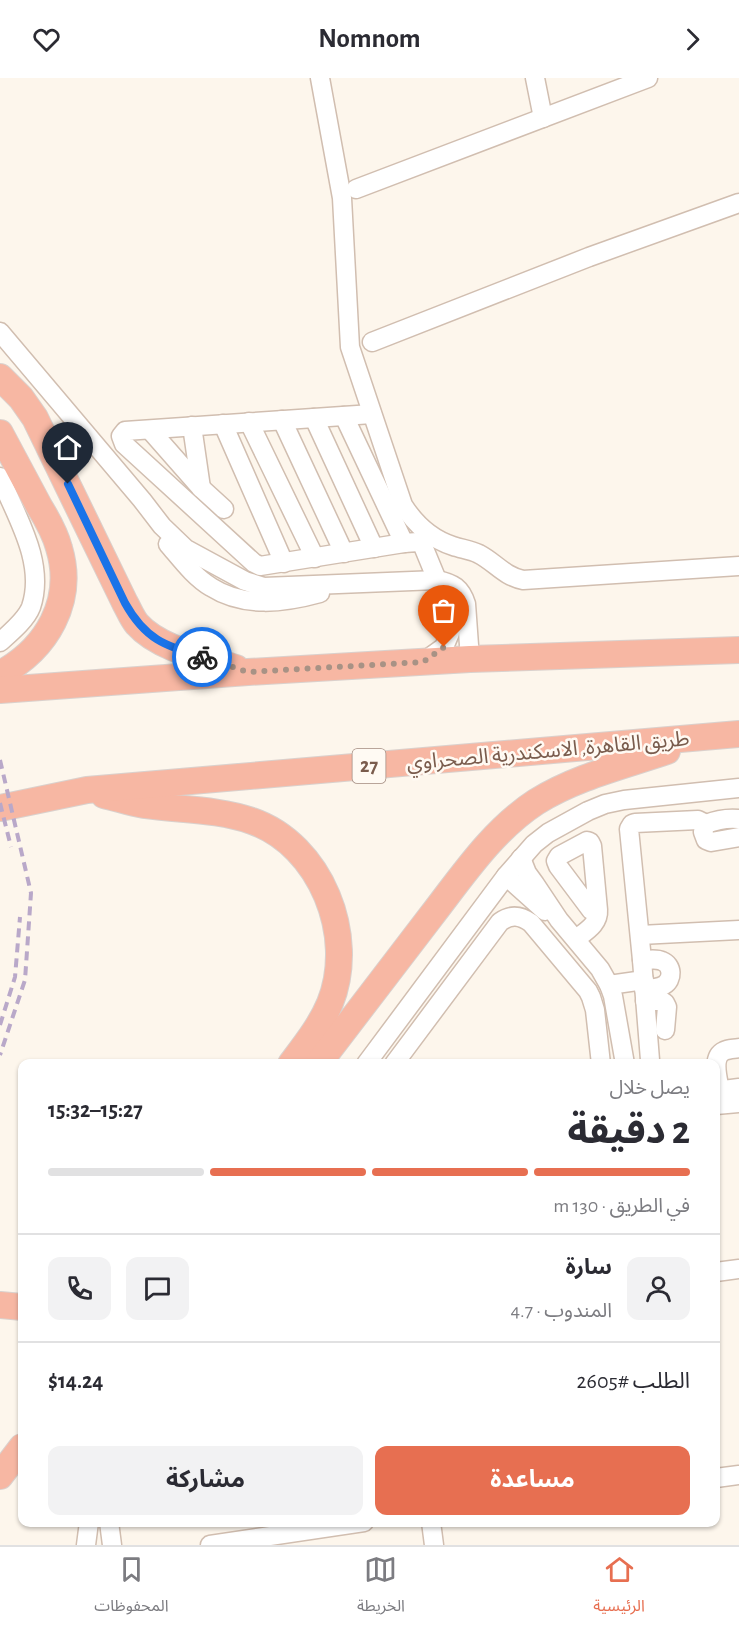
<!DOCTYPE html>
<html lang="ar">
<meta charset="utf-8">
<style>
body{margin:0;font-family:"Alegreya Sans","Noto Sans Arabic",sans-serif;background:#f2f2f3;color:#2b2b33;direction:rtl;height:100vh;display:flex;flex-direction:column;font-size:22px;white-space:nowrap}
*{box-sizing:border-box;margin:0}
p{font-size:20px;color:#7c7c81}
.icon{flex:none;width:33px;height:33px;fill:none;stroke:currentColor;stroke-width:2;stroke-linecap:round;stroke-linejoin:round}
.map{position:relative;flex:1;overflow:hidden;direction:ltr}
.sheet{position:absolute;left:18px;top:981px;width:702px;height:468px;display:flex;flex-direction:column;background:#fff;border-radius:12px;box-shadow:0 2px 4px #0004;direction:rtl}
.sheet>*{flex:none}
.pin{position:absolute;display:grid;place-items:center;width:51px;height:51px;color:#fff;margin:-62px -26px;border-radius:50% 50% 50% 0;rotate:-45deg;box-shadow:0 0 6px #0007}
.pin .icon{rotate:45deg}
.courier{position:absolute;display:grid;place-items:center;width:60px;height:60px;margin:-30px;border:4px solid #1a73e8;border-radius:50%;background:#fff;color:#222;box-shadow:0 2px 8px #0007}
.summary em{font-style:normal;font-weight:700}
.summary div{display:flex;flex-direction:column-reverse}
.summary{display:flex;align-items:center;justify-content:space-between;height:102px;padding:0 30px}
h1{font-size:39px;font-weight:700;line-height:45px}
.bar{display:grid;grid-template-columns:repeat(4,1fr);gap:9px 6px;align-content:center;height:72px;padding:0 30px}
.bar i{height:8px;border-radius:4px;background:#e1e1e2}
.bar .on{background:#e76f51}
.bar p{grid-column:span 4}
.line{display:flex;align-items:center;gap:15px;padding:0 30px;border-top:2px solid #e1e1e2}
.line div{flex:1}
.round{display:grid;place-items:center;flex:none;width:63px;height:63px;border-radius:12px;background:#f2f2f3}
.button{display:flex;gap:12px;margin-top:auto;padding:12px 30px}
.button a{flex:1;height:69px;border-radius:12px;background:#e76f51;color:#fff;font-size:24px;font-weight:700;line-height:69px;text-align:center}
.button a+a{background:#f2f2f3;color:#2b2b33}
header{display:flex;justify-content:space-between;align-items:center;height:78px;padding:0 30px;background:#fff;font-size:27px;font-weight:700}
.tabs{display:flex;justify-content:space-around;align-items:center;height:84px;border-top:2px solid #e1e1e2;background:#fff;font-size:16px;color:#7c7c81}
.tabs a{display:grid;justify-items:center;gap:3px}
.tabs .on{color:#e76f51}
.map>svg:first-child{display:block}
.lines{fill:none;stroke-linecap:round;stroke-linejoin:round}
.minor-casing{stroke:#d1beb0;stroke-width:21}
.highway-casing{stroke:#dad1cd;stroke-width:28}
.minor{stroke:#fff;stroke-width:18}
.highway{stroke:#f7b7a3;stroke-width:26}
.rail{stroke:#b9a8c9;stroke-width:4;stroke-dasharray:9 6;stroke-linecap:butt}
.done{stroke:#a89285;stroke-width:6;stroke-dasharray:0 10.8}
.route{stroke:#1a73e8;stroke-width:8}
.labels{text-anchor:middle;dominant-baseline:central;stroke-width:5;stroke-linejoin:round;paint-order:stroke}
.shield{fill:#fffaf3;stroke:#a28b7f;stroke-width:1.5}
.shield-label{font-size:20px;font-weight:bold;fill:#7a5c4d}
.street-label{font-size:21px;fill:#7a5c4d;stroke:#fffaf3}
</style>
<header><svg class="icon" aria-label="forward" viewBox="0 0 24 24"><path d="M9 5l7 7-7 7"/></svg>Nomnom<svg class="icon" aria-label="heart" viewBox="0 0 24 24"><path d="M12 20l-8-8c-3-5 5-10 8-4 3-6 11-1 8 4z"/></svg></header>
<div class="map">
<svg width="739" height="1467" viewBox="0 0 739 1467">
<rect width="100%" height="100%" fill="#fdf6ec"/>
<g class="lines">
<defs>
<g id="minor">
<path d="M 320,0 L 342,120 L 350,269 L 403,427 C 415,446 431,461 453,468 C 462,471 471,472 479,476 C 496,485 504,498 523,502 L 739,488"/>
<path d="M 535,0 L 543,40"/>
<path d="M 356,111 L 648,0"/>
<path d="M 0,254 L 142,422 L 162,448 L 186,471 L 245,503 L 264,509 L 437,502 C 453,505 461,510 466,526 L 470,581"/>
<path d="M 372,264 L 589,179 L 739,125"/>
<path d="M 372,336 L 125,353 L 121,358 L 124,366 L 254,485 L 260,488 L 404,465 L 418,464 L 423,468 L 437,502 L 448,523 L 450,540 L 450,555 L 444,569 L 423,584"/>
<path d="M 344,338 L 404,465"/>
<path d="M 314,340 L 374,470"/>
<path d="M 282,342 L 344,475"/>
<path d="M 249,344 L 315,480"/>
<path d="M 223,346 L 284,485"/>
<path d="M 192,348 L 201,410"/>
<path d="M 150,352 L 201,410 L 224,431"/>
<path d="M 0,399 C 16,438 46,485 31,529 C 26,542 10,555 0,564"/>
<path d="M 168,466 C 181,481 194,499 211,509 C 244,530 284,525 320,515"/>
<path d="M 739,741 C 729,740 716,742 706,746 L 703,754 L 706,762 L 711,764 L 739,759"/>
<path d="M 521,780 L 527,795 L 535,806 L 559,842 L 600,891 L 609,907 L 613,918 L 625,986"/>
<path d="M 506,798 L 545,833"/>
<path d="M 640,857 L 739,852"/>
<path d="M 576,861 C 586,853 599,846 598,832 L 592,768 L 590,764 L 587,763 L 559,778 L 556,783 L 558,788 L 591,832 L 594,834 L 598,832"/>
<path d="M 642,882 C 649,882 656,880 662,883 C 673,887 673,902 664,907 C 658,911 651,910 644,911"/>
<path d="M 609,907 L 644,902"/>
<path d="M 645,923 L 662,923 L 665,925 L 667,929 L 665,952"/>
<path d="M 650,982 L 642,882 L 629,751 L 632,746 L 635,745 L 698,742 L 706,746"/>
<path d="M 366,986 L 506,798 L 534,766 L 548,755 L 588,733 L 605,726 L 624,722 L 739,710"/>
<path d="M 394,986 L 500,844 C 511,836 520,837 531,845 L 588,913 L 591,919 L 595,932 L 601,986"/>
<path d="M 720,1012 C 718,1001 711,979 724,973 C 728,971 734,971 739,970"/>
<path d="M 716,1013 L 739,1010"/>
<path d="M 716,1027 L 739,1025"/>
<path d="M 716,1194 L 739,1191"/>
<path d="M 716,1400 L 739,1397"/>
<path d="M 109,1444 L 112,1467"/>
<path d="M 431,1444 L 434,1467"/>
<path d="M 86,1467 L 89,1444"/>
<path d="M 210,1467 L 364,1444"/>
</g>
<g id="highway">
<path d="M 0,299 L 21,320 L 35,340 L 125,525 C 129,532 132,540 137,546 C 159,571 205,580 236,590"/>
<path d="M 0,355 C 13,379 26,404 39,428 C 47,441 55,455 59,470 C 75,523 47,571 0,596"/>
<path d="M 0,612 L 248,594 L 470,581 L 739,572"/>
<path d="M 104,717 C 117,720 131,725 144,727 C 180,732 218,731 252,743 C 321,767 357,858 330,925 C 321,947 306,966 291,986"/>
<path d="M 0,730 L 87,712 L 739,656"/>
<path d="M 318,986 C 356,936 394,887 432,837 C 463,797 493,752 536,724 C 576,699 623,688 667,673"/>
<path d="M 0,1227 L 22,1229"/>
<path d="M 0,1398 L 22,1369"/>
</g>
</defs>
<!-- minor casing -->
<use href="#minor" class="minor-casing"/>
<!-- highway casing -->
<use href="#highway" class="highway-casing"/>
<!-- minor -->
<use href="#minor" class="minor"/>
<!-- highway -->
<use href="#highway" class="highway"/>
<!-- rail -->
<g class="rail">
<path d="M 0,682 L 31,815 L 25,902 L 0,977"/>
<path d="M 0,725 L 11,769"/>
<path d="M 0,947 L 15,899 L 20,839"/>
</g>
</g>
<g class="lines">
<!-- done -->
<path class="done" d="M 202,579 L 248,594 L 423,584 L 444,569"/>
<!-- route -->
<path class="route" d="M 68,406 L 125,525 C 145,561 165,568 202,579"/>
</g>
<g class="labels">
<!-- shield labels -->
<rect class="shield" x="352.5" y="671" width="33" height="34" rx="4.5"/>
<g class="shield-label">
<text x="369" y="688">27</text>
</g>
<!-- street labels -->
<g class="street-label">
<text transform="translate(548 673) rotate(-5)">طريق القاهرة, الاسكندرية الصحراوي</text>
</g>
</g>
</svg>
<div class="pin" style="left:444px;top:569px;background:#ea580c"><svg class="icon" aria-label="bag" viewBox="0 0 24 24"><path d="M5 8h14l-1 12H6zM9 8a3 3 0 0 1 6 0"/></svg></div>
<div class="pin" style="left:68px;top:406px;background:#1f2937"><svg class="icon" aria-label="home" viewBox="0 0 24 24"><path d="M3 11l9-7 9 7M6 9v11h12V9"/></svg></div>
<div class="courier" style="left:202px;top:579px"><svg class="icon" aria-label="bike" viewBox="0 0 24 24"><circle cx="6" cy="16" r="4"/><circle cx="18" cy="16" r="4"/><path d="M6 16l4-8h5l3 8M10 8l3 8H6M13 5h3"/></svg></div>
<section class="sheet">
<div class="summary"><div><h1>2 دقيقة</h1><p>يصل خلال</p></div><em>15:27–15:32</em></div>
<div class="bar"><i class="on"></i><i class="on"></i><i class="on"></i><i></i><p>في الطريق · 130 m</p></div>
<div class="line" style="height:108px"><a class="round"><svg class="icon" aria-label="person" viewBox="0 0 24 24"><circle cx="12" cy="8" r="4"/><path d="M4 21q1-7 8-7t8 7"/></svg></a><div><b>سارة</b><p>المندوب · 4.7</p></div><a class="round"><svg class="icon" aria-label="chat" viewBox="0 0 24 24"><path d="M4 5h16v11H9l-5 4z"/></svg></a><a class="round"><svg class="icon" aria-label="phone" viewBox="0 0 24 24"><path d="M5 4h4l2 5-3 2q2 4 5 5l2-3 5 2v4C11 20 4 13 5 4z"/></svg></a></div>
<div class="line" style="height:78px"><div>الطلب #2605</div><b>$14.24</b></div>
<div class="button"><a>مساعدة</a><a>مشاركة</a></div>
</section>
</div>
<nav class="tabs">
<a class="on"><svg class="icon" aria-label="home" viewBox="0 0 24 24"><path d="M3 11l9-7 9 7M6 9v11h12V9"/></svg>الرئيسية</a>
<a><svg class="icon" aria-label="map" viewBox="0 0 24 24"><path d="M3 6l6-2 6 2 6-2v14l-6 2-6-2-6 2zM9 4v14M15 6v14"/></svg>الخريطة</a>
<a><svg class="icon" aria-label="saved" viewBox="0 0 24 24"><path d="M7 4h10v16l-5-4-5 4z"/></svg>المحفوظات</a>
</nav>
